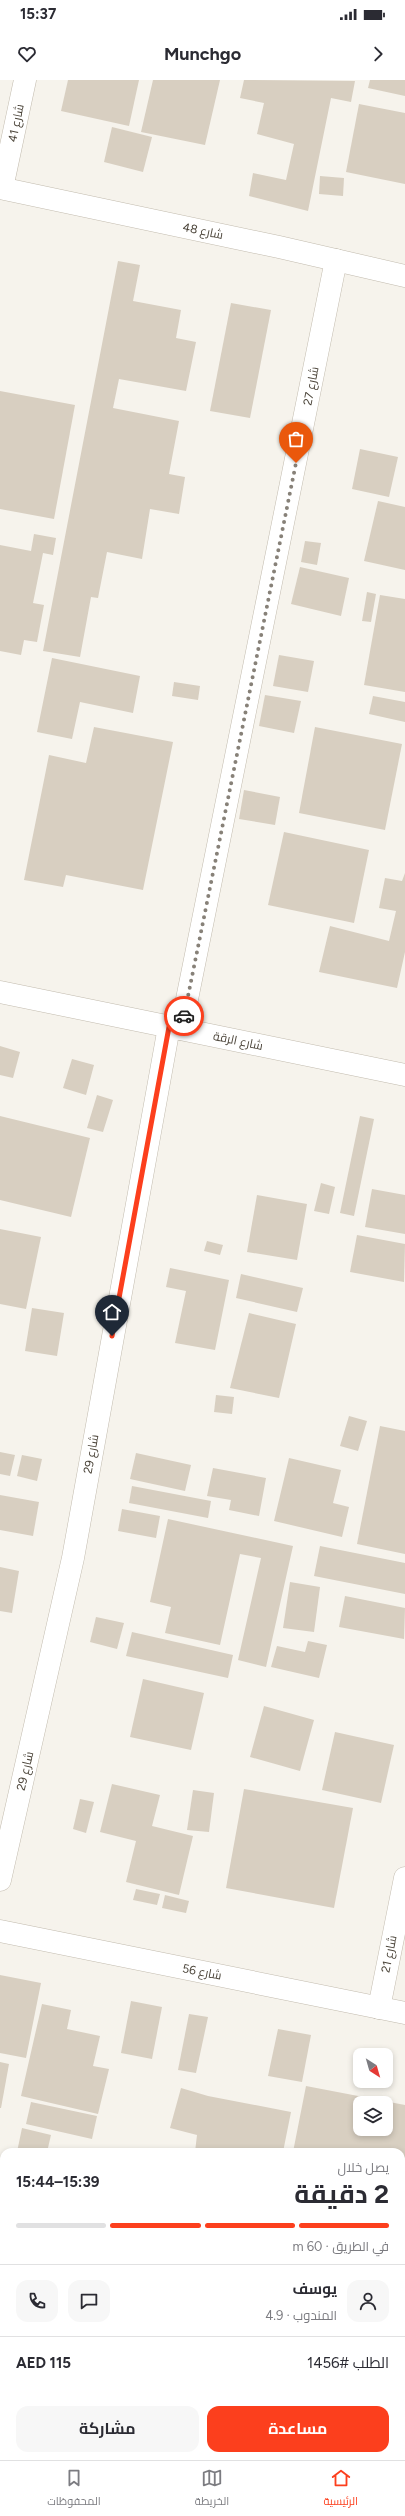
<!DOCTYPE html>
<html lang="ar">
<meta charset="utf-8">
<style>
body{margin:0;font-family:Figtree,Cairo,sans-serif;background:#f7f7f7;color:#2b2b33;direction:rtl;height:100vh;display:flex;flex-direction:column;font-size:15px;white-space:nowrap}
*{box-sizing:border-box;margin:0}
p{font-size:13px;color:#7c7c81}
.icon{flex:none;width:22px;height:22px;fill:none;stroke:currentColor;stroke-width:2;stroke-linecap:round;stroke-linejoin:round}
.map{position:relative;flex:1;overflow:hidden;direction:ltr}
.drawer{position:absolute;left:0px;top:2068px;width:405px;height:312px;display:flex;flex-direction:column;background:#fff;border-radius:12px 12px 0 0;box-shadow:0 2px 6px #0003;direction:rtl}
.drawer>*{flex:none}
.needle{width:26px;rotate:143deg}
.tools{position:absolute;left:353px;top:1968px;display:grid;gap:8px}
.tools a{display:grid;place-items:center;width:40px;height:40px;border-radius:8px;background:#fff;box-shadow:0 2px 6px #0003;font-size:20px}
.pin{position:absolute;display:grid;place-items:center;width:34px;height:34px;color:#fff;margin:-41px -17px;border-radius:50% 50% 50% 0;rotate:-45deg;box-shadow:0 0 4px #0007}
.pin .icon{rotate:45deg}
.courier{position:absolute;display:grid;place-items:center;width:40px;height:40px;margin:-20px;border:3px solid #fc3f1d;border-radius:50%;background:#fff;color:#222;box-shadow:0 1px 5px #0007}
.head em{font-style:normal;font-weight:700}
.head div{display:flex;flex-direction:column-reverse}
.head{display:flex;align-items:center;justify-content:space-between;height:68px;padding:0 16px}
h1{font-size:26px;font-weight:700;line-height:30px}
.bar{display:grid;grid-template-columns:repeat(4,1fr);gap:6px 4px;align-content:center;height:48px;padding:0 16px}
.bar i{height:5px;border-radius:3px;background:#e1e1e2}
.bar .active{background:#fc3f1d}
.bar p{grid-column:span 4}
.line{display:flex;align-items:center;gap:10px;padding:0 16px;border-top:1px solid #e1e1e2}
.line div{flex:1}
.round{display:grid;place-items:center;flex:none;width:42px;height:42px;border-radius:12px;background:#f7f7f7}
.button{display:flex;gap:8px;margin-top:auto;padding:8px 16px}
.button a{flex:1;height:46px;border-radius:12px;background:#fc3f1d;color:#fff;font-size:16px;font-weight:700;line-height:46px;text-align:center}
.button a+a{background:#f7f7f7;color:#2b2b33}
.status{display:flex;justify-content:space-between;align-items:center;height:28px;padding:0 20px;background:#fff;direction:ltr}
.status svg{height:11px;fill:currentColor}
header{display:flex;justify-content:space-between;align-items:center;height:52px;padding:0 16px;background:#fff;font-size:18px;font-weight:700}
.menu{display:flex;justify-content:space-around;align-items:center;height:56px;border-top:1px solid #e1e1e2;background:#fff;font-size:11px;color:#7c7c81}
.menu a{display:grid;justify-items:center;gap:2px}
.menu .active{color:#fc3f1d}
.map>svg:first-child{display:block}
.building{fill:#d8cfc1;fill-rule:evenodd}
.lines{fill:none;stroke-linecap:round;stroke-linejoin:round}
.minor-casing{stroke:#c2bbae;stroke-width:23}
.minor{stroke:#fff;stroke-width:22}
.done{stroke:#878178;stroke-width:4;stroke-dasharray:0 7.2}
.route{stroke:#fc3f1d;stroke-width:5}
.labels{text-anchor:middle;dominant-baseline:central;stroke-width:3.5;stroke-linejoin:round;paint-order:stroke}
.street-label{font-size:12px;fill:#4b4439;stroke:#fff}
</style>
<div class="status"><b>15:37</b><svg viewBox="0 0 49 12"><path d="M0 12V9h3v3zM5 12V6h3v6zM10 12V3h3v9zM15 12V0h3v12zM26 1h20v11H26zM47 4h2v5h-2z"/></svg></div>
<header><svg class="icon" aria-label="forward" viewBox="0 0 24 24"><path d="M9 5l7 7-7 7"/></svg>Munchgo<svg class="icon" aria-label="heart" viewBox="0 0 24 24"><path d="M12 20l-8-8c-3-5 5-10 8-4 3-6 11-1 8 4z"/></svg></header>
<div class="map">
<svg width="405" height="2380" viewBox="0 0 405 2380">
<rect width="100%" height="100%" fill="#f6f3ec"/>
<!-- building -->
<g class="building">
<path d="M 68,0 L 139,0 L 129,46 L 61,31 Z"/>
<path d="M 153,0 L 220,0 L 205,65 L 141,52 Z"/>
<path d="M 244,0 L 355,1 L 351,22 L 331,18 L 308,131 L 249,116 L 253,93 L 286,100 L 294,64 L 257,54 L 264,23 L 240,18 Z"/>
<path d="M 370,0 L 405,0 L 405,16 L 368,8 Z"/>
<path d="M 359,24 L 405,33 L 405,104 L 346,92 Z"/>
<path d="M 112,47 L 152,57 L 143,92 L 104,82 Z"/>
<path d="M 320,96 L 344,98 L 343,116 L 319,114 Z"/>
<path d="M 118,181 L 140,185 L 133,221 L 181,230 L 176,258 L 196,262 L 186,311 L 119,299 L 113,328 L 179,341 L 169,394 L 185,397 L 179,434 L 150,429 L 142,479 L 107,472 L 98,518 L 91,517 L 80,577 L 43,571 Z"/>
<path d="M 231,223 L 271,230 L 250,338 L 210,331 Z"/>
<path d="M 0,311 L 75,325 L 54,439 L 0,429 Z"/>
<path d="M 360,369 L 398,377 L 389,417 L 352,409 Z"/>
<path d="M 378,421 L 405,427 L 405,490 L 364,481 Z"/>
<path d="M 34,454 L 56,458 L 53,475 L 43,473 L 33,523 L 44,525 L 37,562 L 24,560 L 21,575 L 0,571 L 0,465 L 31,471 Z"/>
<path d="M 305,461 L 321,463 L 317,485 L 301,482 Z"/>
<path d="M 300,487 L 349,498 L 341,536 L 291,524 Z"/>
<path d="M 367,512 L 376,514 L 371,542 L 362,541 Z"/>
<path d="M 380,515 L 405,519 L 405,612 L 364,605 Z"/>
<path d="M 279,575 L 314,581 L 308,612 L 273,606 Z"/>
<path d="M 52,578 L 140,596 L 133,633 L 80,622 L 72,659 L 37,652 Z"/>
<path d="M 174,602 L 200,606 L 198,620 L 172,616 Z"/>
<path d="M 265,615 L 301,621 L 294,653 L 259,646 Z"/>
<path d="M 373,616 L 405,622 L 405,642 L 369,634 Z"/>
<path d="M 94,647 L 173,662 L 143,810 L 66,795 L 63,807 L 24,800 L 49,675 L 86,683 Z"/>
<path d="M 315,647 L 402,664 L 385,750 L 299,733 Z"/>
<path d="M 244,710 L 280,717 L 275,745 L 239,739 Z"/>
<path d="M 284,752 L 369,770 L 354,843 L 268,825 Z"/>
<path d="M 405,793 L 405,872 L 397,908 L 319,892 L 330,846 L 389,861 L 396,831 L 379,828 L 385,798 L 402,801 Z"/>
<path d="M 0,966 L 20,972 L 13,998 L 0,995 Z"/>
<path d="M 72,979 L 94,985 L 86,1015 L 63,1008 Z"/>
<path d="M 97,1015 L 113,1020 L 103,1052 L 87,1048 Z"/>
<path d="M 0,1036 L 90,1058 L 71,1137 L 0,1120 Z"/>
<path d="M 360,1036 L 374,1039 L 354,1136 L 340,1133 Z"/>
<path d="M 321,1103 L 335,1107 L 329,1134 L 314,1131 Z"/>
<path d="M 372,1109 L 405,1115 L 405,1154 L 365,1147 Z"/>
<path d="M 257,1115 L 307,1124 L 297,1180 L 247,1172 Z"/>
<path d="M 0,1149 L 41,1157 L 26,1229 L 0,1224 Z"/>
<path d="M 357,1155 L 405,1164 L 404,1202 L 350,1192 Z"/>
<path d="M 207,1161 L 223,1165 L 220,1175 L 204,1171 Z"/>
<path d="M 170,1188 L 229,1200 L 215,1270 L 175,1263 L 186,1211 L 166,1207 Z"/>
<path d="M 241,1194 L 303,1208 L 297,1232 L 236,1218 Z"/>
<path d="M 32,1228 L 64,1233 L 57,1276 L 25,1271 Z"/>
<path d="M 249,1233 L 296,1244 L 279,1318 L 230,1308 Z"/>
<path d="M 216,1315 L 234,1317 L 232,1334 L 214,1332 Z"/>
<path d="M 349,1336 L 367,1341 L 358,1371 L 340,1366 Z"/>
<path d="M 380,1346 L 405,1351 L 405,1474 L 357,1464 Z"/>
<path d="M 0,1372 L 15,1375 L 10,1396 L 0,1394 Z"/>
<path d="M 136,1373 L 191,1385 L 185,1411 L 130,1399 Z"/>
<path d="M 22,1375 L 42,1379 L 37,1401 L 17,1396 Z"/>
<path d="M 289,1378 L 341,1390 L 333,1423 L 349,1427 L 342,1457 L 274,1441 Z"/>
<path d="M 213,1388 L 266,1398 L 259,1436 L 229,1430 L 231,1420 L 207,1416 Z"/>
<path d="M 132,1406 L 211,1421 L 208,1438 L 129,1423 Z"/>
<path d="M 0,1415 L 39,1422 L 33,1456 L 0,1450 Z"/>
<path d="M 122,1429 L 160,1436 L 156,1458 L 118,1451 Z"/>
<path d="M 168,1439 L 293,1466 L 266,1587 L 238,1580 L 261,1478 L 240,1474 L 220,1565 L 165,1553 L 171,1527 L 150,1522 Z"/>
<path d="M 320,1466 L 405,1483 L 405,1514 L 314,1496 Z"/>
<path d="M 0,1487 L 19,1491 L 12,1533 L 0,1531 Z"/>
<path d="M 290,1502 L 320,1507 L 314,1552 L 283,1548 Z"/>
<path d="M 345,1516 L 405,1528 L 404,1559 L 339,1547 Z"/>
<path d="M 96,1537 L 124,1543 L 117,1569 L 90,1562 Z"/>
<path d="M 132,1552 L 233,1575 L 228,1598 L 126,1576 Z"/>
<path d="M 308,1561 L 327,1565 L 319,1598 L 271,1587 L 277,1566 L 305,1572 Z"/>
<path d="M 143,1599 L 204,1613 L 191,1670 L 130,1657 Z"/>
<path d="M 264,1626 L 314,1640 L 300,1691 L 250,1677 Z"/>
<path d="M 335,1652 L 394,1665 L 381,1723 L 322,1710 Z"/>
<path d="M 112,1704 L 160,1715 L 152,1746 L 193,1756 L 179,1815 L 126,1802 L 136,1761 L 100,1752 Z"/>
<path d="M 244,1709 L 353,1728 L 334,1828 L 226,1808 Z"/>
<path d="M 193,1710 L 214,1713 L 209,1752 L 187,1750 Z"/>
<path d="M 80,1719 L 94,1722 L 86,1753 L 73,1749 Z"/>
<path d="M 136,1809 L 160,1814 L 157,1825 L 133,1820 Z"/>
<path d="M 165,1815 L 189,1821 L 186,1833 L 162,1828 Z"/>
<path d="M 0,1895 L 41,1903 L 26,1978 L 0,1973 Z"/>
<path d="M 131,1921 L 162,1927 L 152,1979 L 121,1973 Z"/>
<path d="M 42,1924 L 71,1930 L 67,1949 L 100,1956 L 93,1986 L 109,1989 L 98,2034 L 21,2016 Z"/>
<path d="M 189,1934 L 208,1937 L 196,1993 L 178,1990 Z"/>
<path d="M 278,1949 L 311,1955 L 302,2002 L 268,1996 Z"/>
<path d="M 0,1982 L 9,1984 L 1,2028 L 0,2028 Z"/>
<path d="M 306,2006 L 405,2025 L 405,2143 L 401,2142 L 401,2072 L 293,2072 ZM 360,2023 L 386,2023 L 386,2049 L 360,2049 Z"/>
<path d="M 181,2008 L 208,2016 L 291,2032 L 283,2072 L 195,2072 L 197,2055 L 170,2048 Z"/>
<path d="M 31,2022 L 97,2036 L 92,2059 L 26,2044 Z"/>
<path d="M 22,2048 L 51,2055 L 47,2072 L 17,2072 Z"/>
<path d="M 56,2068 L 68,2071 L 68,2072 L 55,2072 Z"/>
<path d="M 4,2165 L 4,2202 L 0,2201 L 0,2181 Z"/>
<path d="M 0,2334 L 4,2335 L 4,2359 L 1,2376 Z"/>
<path d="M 96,2376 L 157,2376 L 156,2380 L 96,2380 Z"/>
<path d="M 172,2376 L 229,2376 L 235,2377 L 235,2380 L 171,2380 Z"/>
</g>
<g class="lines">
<defs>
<g id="minor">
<path d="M 0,108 L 279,167 L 405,196"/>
<path d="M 2,108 L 25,0"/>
<path d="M 0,912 L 405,995"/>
<path d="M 181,949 L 336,180"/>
<path d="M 0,1800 L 73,1478 L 169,947"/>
<path d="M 0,1851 L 405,1933"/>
<path d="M 379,1928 L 405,1798"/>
<path d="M 0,2258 L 4,2259"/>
<path d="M 401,2341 L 405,2342"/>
<path d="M 287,2380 L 288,2376"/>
</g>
</defs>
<!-- minor casing -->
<use href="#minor" class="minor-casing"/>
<!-- minor -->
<use href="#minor" class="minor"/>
</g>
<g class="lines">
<!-- done -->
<path class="done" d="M 184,936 L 296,383"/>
<!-- route -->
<path class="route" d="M 112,1256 L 169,947 L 181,949 L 184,936"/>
</g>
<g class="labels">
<!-- street labels -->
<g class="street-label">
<text transform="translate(16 43) rotate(-78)">شارع 41</text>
<text transform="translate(203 151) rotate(12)">شارع 48</text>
<text transform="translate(311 306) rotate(-79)">شارع 27</text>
<text transform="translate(238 961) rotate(12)">شارع الرقة</text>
<text transform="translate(91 1374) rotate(-80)">شارع 29</text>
<text transform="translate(25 1691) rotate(-77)">شارع 29</text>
<text transform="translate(389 1874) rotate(-79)">شارع 21</text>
<text transform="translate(202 1892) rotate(11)">شارع 56</text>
</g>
</g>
</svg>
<div class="tools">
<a><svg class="needle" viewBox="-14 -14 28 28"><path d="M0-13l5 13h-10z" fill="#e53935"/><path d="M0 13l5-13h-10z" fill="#7c7c81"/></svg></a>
<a><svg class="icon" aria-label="layers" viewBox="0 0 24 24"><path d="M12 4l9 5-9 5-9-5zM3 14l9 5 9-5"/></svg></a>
</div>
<div class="pin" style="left:296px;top:383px;background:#ea580c"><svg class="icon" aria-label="bag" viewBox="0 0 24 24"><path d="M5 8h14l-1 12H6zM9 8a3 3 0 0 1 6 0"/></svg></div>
<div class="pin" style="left:112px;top:1256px;background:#1f2937"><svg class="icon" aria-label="home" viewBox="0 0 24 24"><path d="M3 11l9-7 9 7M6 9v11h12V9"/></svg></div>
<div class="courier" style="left:184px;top:936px"><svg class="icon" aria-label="car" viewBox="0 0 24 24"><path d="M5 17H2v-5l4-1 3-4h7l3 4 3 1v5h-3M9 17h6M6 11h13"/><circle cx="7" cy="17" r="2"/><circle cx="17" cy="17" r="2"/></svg></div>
<section class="drawer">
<div class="head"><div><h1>2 دقيقة</h1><p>يصل خلال</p></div><em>15:39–15:44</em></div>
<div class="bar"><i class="active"></i><i class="active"></i><i class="active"></i><i></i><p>في الطريق · 60 m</p></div>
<div class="line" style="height:72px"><a class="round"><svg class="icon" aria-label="person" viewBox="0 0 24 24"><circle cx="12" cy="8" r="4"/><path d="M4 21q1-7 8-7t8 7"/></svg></a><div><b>يوسف</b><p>المندوب · 4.9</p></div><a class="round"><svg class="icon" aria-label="chat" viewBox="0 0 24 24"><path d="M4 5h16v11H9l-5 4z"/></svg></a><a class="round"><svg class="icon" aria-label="phone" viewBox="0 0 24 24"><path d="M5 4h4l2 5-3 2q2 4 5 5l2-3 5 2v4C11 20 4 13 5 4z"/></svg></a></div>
<div class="line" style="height:52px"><div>الطلب #1456</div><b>AED 115</b></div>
<div class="button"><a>مساعدة</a><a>مشاركة</a></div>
</section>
</div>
<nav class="menu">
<a class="active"><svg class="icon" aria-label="home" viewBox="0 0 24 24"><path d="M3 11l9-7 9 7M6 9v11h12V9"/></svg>الرئيسية</a>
<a><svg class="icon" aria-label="map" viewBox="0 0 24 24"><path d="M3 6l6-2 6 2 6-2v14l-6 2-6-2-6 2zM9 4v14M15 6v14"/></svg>الخريطة</a>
<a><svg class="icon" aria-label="saved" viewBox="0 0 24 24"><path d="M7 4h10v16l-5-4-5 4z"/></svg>المحفوظات</a>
</nav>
